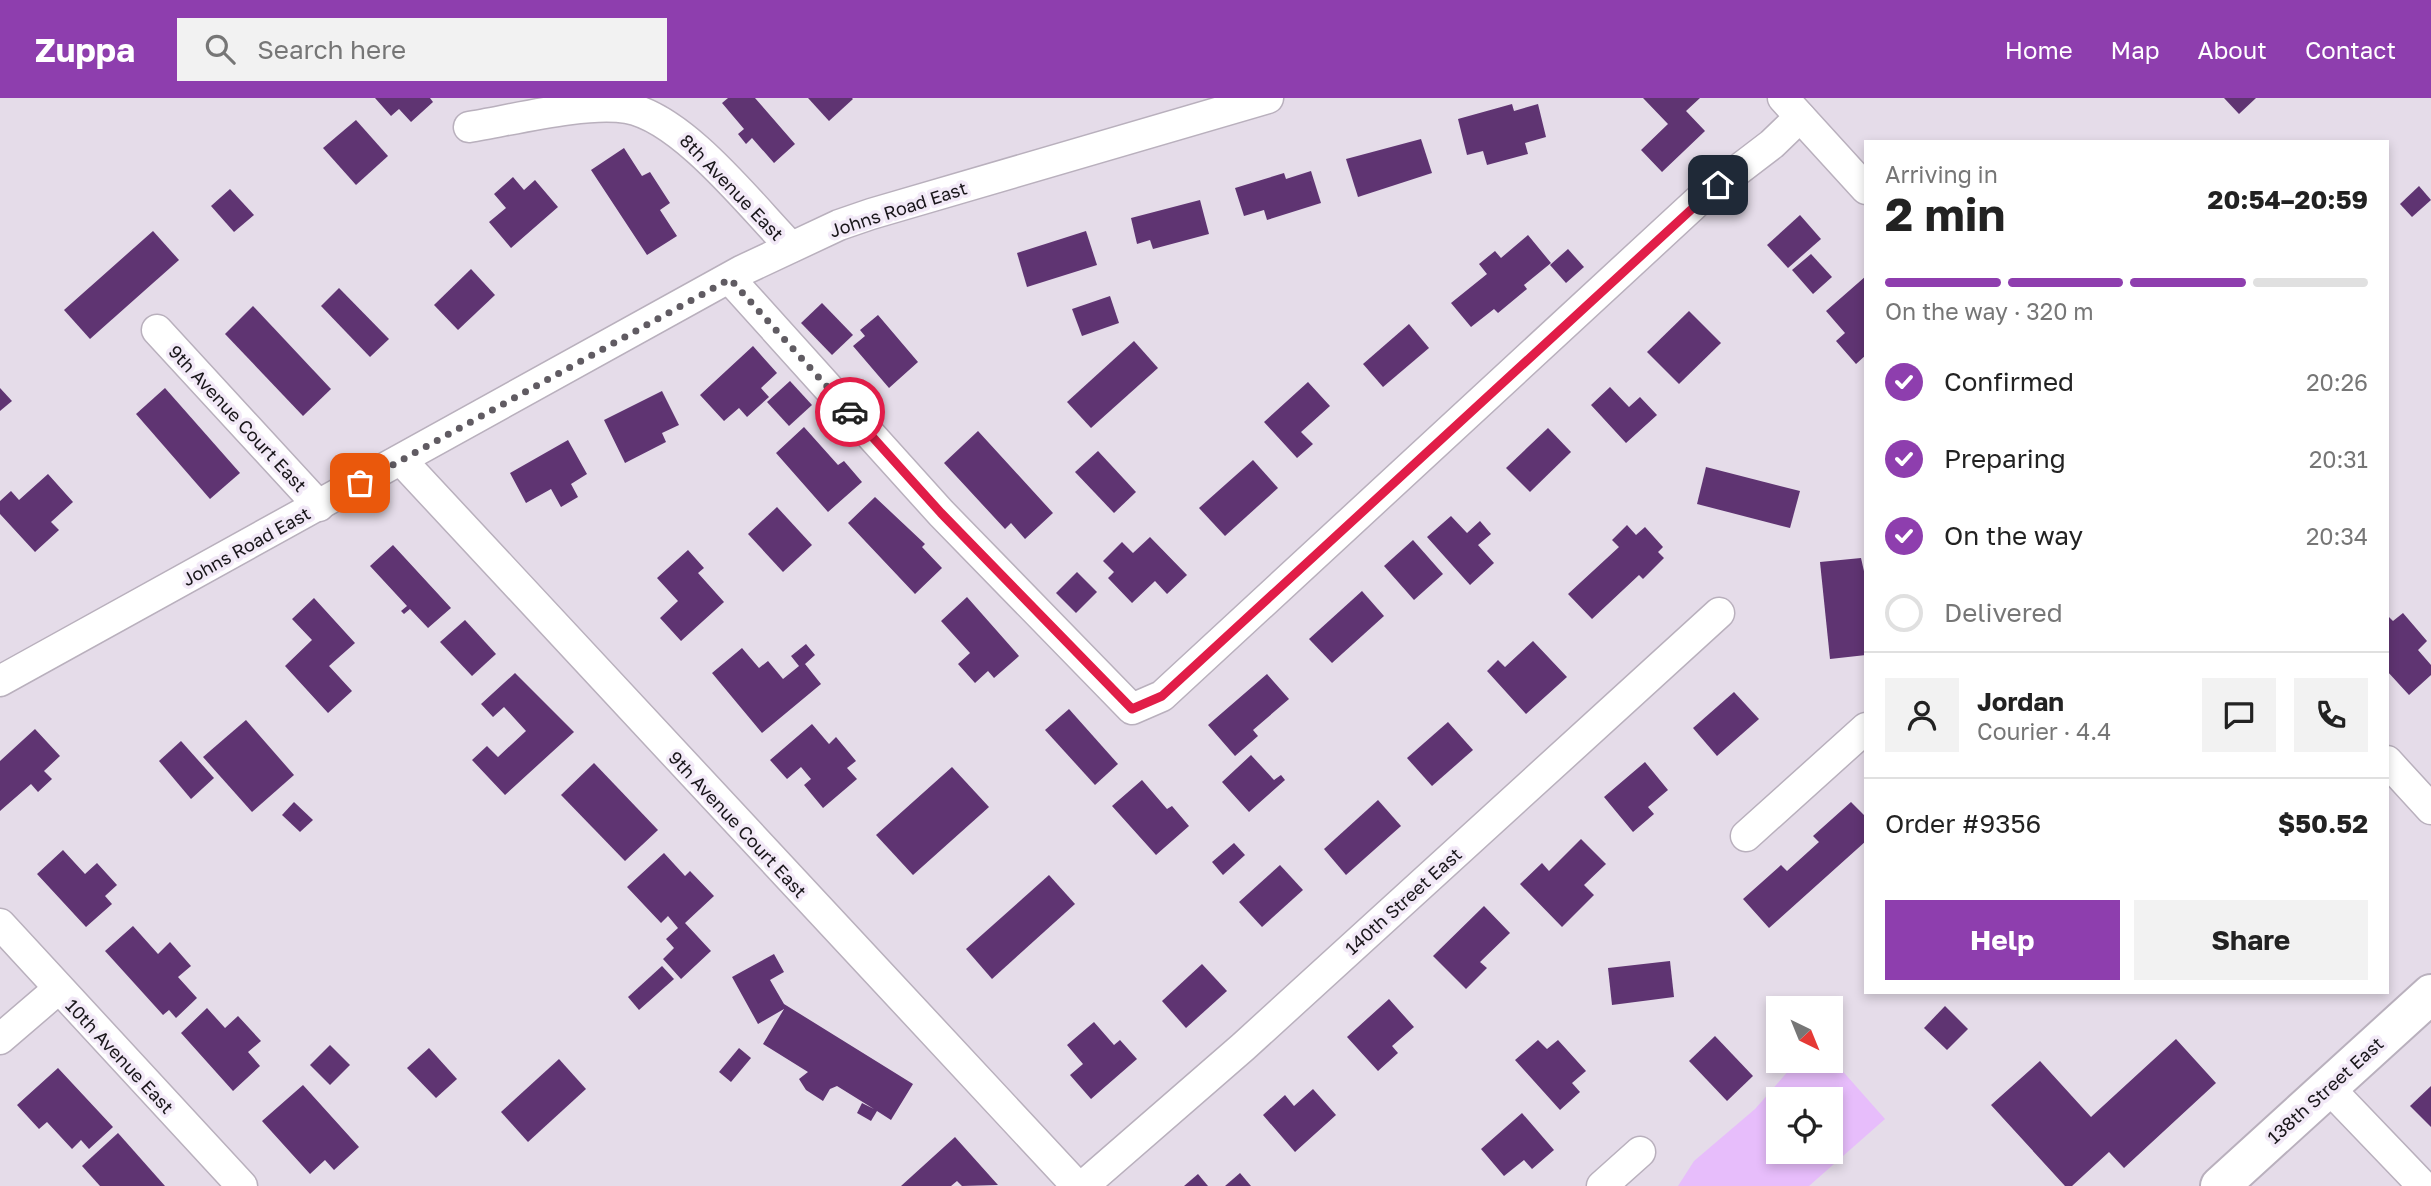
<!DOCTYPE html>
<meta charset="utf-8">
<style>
body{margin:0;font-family:"Golos Text",sans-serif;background:#f2f2f2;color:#222;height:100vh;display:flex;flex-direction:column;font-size:26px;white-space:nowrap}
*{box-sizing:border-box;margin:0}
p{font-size:23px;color:#767676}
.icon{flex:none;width:38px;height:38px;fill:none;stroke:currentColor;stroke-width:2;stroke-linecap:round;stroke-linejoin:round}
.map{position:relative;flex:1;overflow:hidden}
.panel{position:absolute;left:1864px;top:42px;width:525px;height:854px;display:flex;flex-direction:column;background:#fff;border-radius:0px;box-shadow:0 4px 10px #0003}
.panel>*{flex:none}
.needle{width:46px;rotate:137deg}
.tools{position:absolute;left:1766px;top:898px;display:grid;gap:14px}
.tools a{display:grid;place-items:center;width:77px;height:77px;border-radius:0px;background:#fff;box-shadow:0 4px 10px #0003;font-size:35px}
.pin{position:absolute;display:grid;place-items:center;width:60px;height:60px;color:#fff;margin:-30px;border-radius:14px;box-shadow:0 4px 10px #0006}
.courier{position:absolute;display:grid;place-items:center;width:70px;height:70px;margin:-35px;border:5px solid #e11d48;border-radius:50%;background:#fff;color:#222;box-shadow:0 2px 9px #0007}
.overview em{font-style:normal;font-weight:700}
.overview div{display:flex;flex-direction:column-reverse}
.overview{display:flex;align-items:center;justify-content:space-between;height:119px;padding:0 21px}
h1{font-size:46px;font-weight:700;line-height:52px}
.bar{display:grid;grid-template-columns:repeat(4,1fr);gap:10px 7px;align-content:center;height:84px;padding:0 21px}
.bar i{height:9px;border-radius:5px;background:#e0e0e0}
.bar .current{background:#8e3eae}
.bar p{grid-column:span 4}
.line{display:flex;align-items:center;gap:18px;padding:0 21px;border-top:2px solid #e0e0e0}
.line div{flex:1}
.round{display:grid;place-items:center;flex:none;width:74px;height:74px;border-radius:0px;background:#f2f2f2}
ol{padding:0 21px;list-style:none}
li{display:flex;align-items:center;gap:21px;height:77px}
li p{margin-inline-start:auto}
li .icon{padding:7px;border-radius:50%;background:#8e3eae;color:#fff;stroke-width:4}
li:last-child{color:#767676}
li i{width:38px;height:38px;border:4px solid #e0e0e0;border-radius:50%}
.button{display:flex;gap:14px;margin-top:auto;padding:14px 21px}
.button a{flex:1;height:80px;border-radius:0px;background:#8e3eae;color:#fff;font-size:28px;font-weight:700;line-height:80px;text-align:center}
.button a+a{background:#f2f2f2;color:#222}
header{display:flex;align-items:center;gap:42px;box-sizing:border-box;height:98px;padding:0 35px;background:#8e3eae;color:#fff}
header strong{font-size:33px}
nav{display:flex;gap:38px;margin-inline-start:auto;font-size:24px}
.search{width:490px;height:63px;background:#f2f2f2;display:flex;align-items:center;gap:18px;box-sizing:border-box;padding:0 24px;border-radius:0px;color:#767676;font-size:26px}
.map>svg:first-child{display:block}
.green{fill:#e7bdfb;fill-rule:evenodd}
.building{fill:#5f3472}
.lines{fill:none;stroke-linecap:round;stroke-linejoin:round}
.street-casing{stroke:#b9b0bd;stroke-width:33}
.secondary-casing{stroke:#b9b0bd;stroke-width:42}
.street{stroke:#fff;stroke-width:30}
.secondary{stroke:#fff;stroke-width:38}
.done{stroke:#605b62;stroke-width:7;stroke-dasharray:0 12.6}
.route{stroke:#e11d48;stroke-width:9}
.labels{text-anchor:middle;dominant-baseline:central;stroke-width:7;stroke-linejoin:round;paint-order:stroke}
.street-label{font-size:18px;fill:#19161a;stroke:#f2e9f7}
</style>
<header>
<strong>Zuppa</strong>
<div class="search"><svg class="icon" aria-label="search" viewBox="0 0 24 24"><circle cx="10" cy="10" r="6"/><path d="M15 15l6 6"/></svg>Search here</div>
<nav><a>Home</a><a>Map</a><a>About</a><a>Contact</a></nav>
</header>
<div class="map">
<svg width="2431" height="1088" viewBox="0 0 2431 1088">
<rect width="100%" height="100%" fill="#e5dce9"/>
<!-- green -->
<path class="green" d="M 1831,960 L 1885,1021 L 1809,1088 L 1678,1088 L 1694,1063 L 1755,1011 L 1797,963 ZM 1778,1001 L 1830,1001 L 1830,1054 L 1778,1054 Z"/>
<!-- building -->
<g class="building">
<path d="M 375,0 L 430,0 L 433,4 L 411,24 L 399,11 L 391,18 Z"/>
<path d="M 728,0 L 755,0 L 795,46 L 774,65 L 752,40 L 746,46 L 738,36 L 744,31 L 722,5 Z"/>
<path d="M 808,0 L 852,0 L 853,1 L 829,23 Z"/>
<path d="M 1643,0 L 1700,0 L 1686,13 L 1705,33 L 1662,74 L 1641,52 L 1668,26 Z"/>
<path d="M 2224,0 L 2256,0 L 2239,16 Z"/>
<path d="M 1512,6 L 1514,13 L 1538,6 L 1546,39 L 1525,45 L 1528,56 L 1487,67 L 1483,53 L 1467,57 L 1458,21 Z"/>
<path d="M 356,22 L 388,58 L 356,87 L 323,50 Z"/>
<path d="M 1421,41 L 1432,75 L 1358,99 L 1346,61 Z"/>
<path d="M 624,50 L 642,78 L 650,74 L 670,105 L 660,112 L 677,138 L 647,157 L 591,72 Z"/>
<path d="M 1311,73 L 1321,105 L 1267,122 L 1264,112 L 1244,118 L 1235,90 L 1284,75 L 1286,81 Z"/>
<path d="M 513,79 L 524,92 L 535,82 L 558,109 L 511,150 L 489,124 L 506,110 L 494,96 Z"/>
<path d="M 2419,88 L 2431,102 L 2412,119 L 2400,106 Z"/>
<path d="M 230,91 L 254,117 L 234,134 L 211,108 Z"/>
<path d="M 1200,102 L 1209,136 L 1153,151 L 1150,142 L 1137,146 L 1131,120 Z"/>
<path d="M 1800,117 L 1821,141 L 1788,170 L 1767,147 Z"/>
<path d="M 153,133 L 179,162 L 90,241 L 64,212 Z"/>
<path d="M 1086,133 L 1097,167 L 1027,189 L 1017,155 Z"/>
<path d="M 1528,137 L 1551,165 L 1524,187 L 1527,191 L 1498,215 L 1494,211 L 1471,229 L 1451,205 L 1487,176 L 1479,166 L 1495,153 L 1501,160 Z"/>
<path d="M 1568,151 L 1584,169 L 1566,185 L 1550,167 Z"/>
<path d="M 1811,156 L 1832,179 L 1813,196 L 1792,172 Z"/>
<path d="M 471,171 L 495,197 L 458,232 L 434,207 Z"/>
<path d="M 1866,178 L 1866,257 L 1856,266 L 1836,243 L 1845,235 L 1826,213 Z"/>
<path d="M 339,190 L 389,241 L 370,259 L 321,208 Z"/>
<path d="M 1110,198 L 1119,225 L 1082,238 L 1072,211 Z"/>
<path d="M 822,205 L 853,237 L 832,257 L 801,225 Z"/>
<path d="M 253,208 L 331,291 L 303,318 L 225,236 Z"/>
<path d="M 1689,213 L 1721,245 L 1679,286 L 1647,254 Z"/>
<path d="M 878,217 L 918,264 L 889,290 L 853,248 L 865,238 L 860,232 Z"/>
<path d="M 1409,226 L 1429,250 L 1383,289 L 1363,266 Z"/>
<path d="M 1134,243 L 1158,270 L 1091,330 L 1067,304 Z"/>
<path d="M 753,248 L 777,275 L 761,290 L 769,299 L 747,319 L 739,310 L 724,323 L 700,297 Z"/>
<path d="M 790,283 L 812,307 L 789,328 L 767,304 Z"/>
<path d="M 1308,284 L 1330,308 L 1301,334 L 1313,346 L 1297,360 L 1264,324 Z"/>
<path d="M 1610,289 L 1629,309 L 1640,299 L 1657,317 L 1626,345 L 1591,307 Z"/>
<path d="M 0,290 L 12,303 L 0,313 Z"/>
<path d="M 165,290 L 240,375 L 210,401 L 136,316 Z"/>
<path d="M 662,293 L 679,327 L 662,335 L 666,344 L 625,365 L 604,322 Z"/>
<path d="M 804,329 L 838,367 L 844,363 L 862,384 L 828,414 L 776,355 Z"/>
<path d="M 1548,330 L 1571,354 L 1530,394 L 1506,370 Z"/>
<path d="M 978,333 L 1053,415 L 1025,441 L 1011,425 L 1005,431 L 944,365 Z"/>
<path d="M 568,342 L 587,376 L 571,386 L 578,399 L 561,409 L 551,391 L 526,405 L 510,375 Z"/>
<path d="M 1098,353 L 1136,394 L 1114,415 L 1075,374 Z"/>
<path d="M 1253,362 L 1278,390 L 1225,438 L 1199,410 Z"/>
<path d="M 1706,369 L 1800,393 L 1790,430 L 1697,406 Z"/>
<path d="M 48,376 L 73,404 L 51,424 L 59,432 L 35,454 L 0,416 L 0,403 L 11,393 L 19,402 Z"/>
<path d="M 875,399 L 925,446 L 922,449 L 942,470 L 915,496 L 848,425 Z"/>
<path d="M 777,409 L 812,447 L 783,474 L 748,436 Z"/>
<path d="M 1451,418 L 1467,435 L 1480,423 L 1491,436 L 1478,447 L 1494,465 L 1470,487 L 1427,439 Z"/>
<path d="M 1627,427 L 1636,437 L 1645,429 L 1663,449 L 1658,454 L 1664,460 L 1643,481 L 1639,477 L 1592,521 L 1568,496 L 1619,449 L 1612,442 Z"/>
<path d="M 1150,439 L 1187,477 L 1167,496 L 1155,483 L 1132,505 L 1108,480 L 1114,474 L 1103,463 L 1122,444 L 1133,455 Z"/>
<path d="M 1413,442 L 1443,476 L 1414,502 L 1384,468 Z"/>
<path d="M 393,447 L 451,510 L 428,530 L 410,511 L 404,516 L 401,513 L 407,508 L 370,468 Z"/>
<path d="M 688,452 L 704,470 L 698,475 L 724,504 L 681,543 L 660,520 L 678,503 L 657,480 Z"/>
<path d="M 1861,460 L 1866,482 L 1866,557 L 1830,561 L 1820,464 Z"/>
<path d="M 1077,474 L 1097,494 L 1076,515 L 1056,495 Z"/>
<path d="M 1362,493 L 1384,518 L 1332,565 L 1309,541 Z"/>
<path d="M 967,499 L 1019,558 L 994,580 L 988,573 L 975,585 L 958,566 L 970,555 L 941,523 Z"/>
<path d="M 314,500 L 355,545 L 329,568 L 352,593 L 328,615 L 285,568 L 312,542 L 292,521 Z"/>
<path d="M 2403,515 L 2427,543 L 2418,552 L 2431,567 L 2431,577 L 2409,597 L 2387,573 L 2387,517 L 2393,523 Z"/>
<path d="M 465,522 L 496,556 L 472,578 L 440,544 Z"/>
<path d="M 1533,543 L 1567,579 L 1526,616 L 1487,573 L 1498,562 L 1505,569 Z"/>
<path d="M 806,546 L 815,557 L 805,566 L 821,586 L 762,635 L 712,575 L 742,550 L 759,570 L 768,563 L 783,581 L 799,568 L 791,558 Z"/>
<path d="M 515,575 L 574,634 L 505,697 L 472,662 L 487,648 L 498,659 L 526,633 L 504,609 L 493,619 L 481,606 Z"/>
<path d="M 1267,576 L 1289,601 L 1253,632 L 1258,638 L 1235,658 L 1208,627 Z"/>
<path d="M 1734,594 L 1759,621 L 1717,658 L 1693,630 Z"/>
<path d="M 1069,611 L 1118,666 L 1095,687 L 1045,632 Z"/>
<path d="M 246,622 L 294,677 L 252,714 L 203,659 Z"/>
<path d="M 1448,624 L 1473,652 L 1432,688 L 1407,660 Z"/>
<path d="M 812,626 L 829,646 L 836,639 L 856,663 L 847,670 L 857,681 L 823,710 L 804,687 L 811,681 L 801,669 L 787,681 L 770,662 Z"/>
<path d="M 35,631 L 60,658 L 44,673 L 52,681 L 38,694 L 31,686 L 0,713 L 0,663 Z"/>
<path d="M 181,643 L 214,680 L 191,701 L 159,663 Z"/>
<path d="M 1251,657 L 1274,682 L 1281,677 L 1285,682 L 1249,714 L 1222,684 Z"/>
<path d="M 1645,664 L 1668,692 L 1648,709 L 1654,716 L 1633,734 L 1604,699 Z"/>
<path d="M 594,665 L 658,732 L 625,763 L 561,697 Z"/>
<path d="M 952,669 L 989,709 L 913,777 L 876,737 Z"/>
<path d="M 1142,682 L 1167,711 L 1172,708 L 1189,728 L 1156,757 L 1112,708 Z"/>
<path d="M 1378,702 L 1401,728 L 1346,777 L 1324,751 Z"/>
<path d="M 294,704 L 313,722 L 300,734 L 282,717 Z"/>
<path d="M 1851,704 L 1866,719 L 1866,743 L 1769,830 L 1743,801 L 1781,767 L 1787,773 L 1819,744 L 1813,738 Z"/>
<path d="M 1581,741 L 1606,766 L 1584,787 L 1594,797 L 1562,829 L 1520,786 L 1542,765 L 1549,773 Z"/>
<path d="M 1234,745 L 1245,757 L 1223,777 L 1212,764 Z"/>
<path d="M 63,752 L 85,776 L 97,765 L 117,787 L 105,798 L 112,806 L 86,829 L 37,776 Z"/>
<path d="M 664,755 L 685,778 L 690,773 L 714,798 L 685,825 L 711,853 L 681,881 L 663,861 L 674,850 L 666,841 L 678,830 L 668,818 L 661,825 L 627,789 Z"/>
<path d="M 1280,767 L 1303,792 L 1262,829 L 1239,804 Z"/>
<path d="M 1049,777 L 1075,806 L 992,881 L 966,851 Z"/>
<path d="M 1484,808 L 1510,835 L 1480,864 L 1487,870 L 1466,891 L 1433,858 Z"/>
<path d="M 133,828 L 158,856 L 170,844 L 191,868 L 178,879 L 197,900 L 176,920 L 169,912 L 163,917 L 105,853 Z"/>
<path d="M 774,856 L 784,874 L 770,882 L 784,906 L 913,986 L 891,1022 L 877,1013 L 871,1023 L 857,1015 L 862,1005 L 874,1011 L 837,988 L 830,991 L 823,1003 L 806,992 L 799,981 L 808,974 L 763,946 L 784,911 L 758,926 L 732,879 Z"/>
<path d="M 1670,863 L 1674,899 L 1612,907 L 1608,870 Z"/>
<path d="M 1202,866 L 1227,893 L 1186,930 L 1162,903 Z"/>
<path d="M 662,868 L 674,881 L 639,912 L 628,899 Z"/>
<path d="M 1389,901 L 1414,929 L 1392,948 L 1398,955 L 1378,973 L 1347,939 Z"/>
<path d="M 1945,908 L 1968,931 L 1947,952 L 1924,930 Z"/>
<path d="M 207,910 L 225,930 L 238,918 L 261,943 L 248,954 L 260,968 L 233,993 L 181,935 Z"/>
<path d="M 1094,924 L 1114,947 L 1120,942 L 1137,961 L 1091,1001 L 1070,977 L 1083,966 L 1067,947 Z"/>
<path d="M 1715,938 L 1753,978 L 1727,1003 L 1689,963 Z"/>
<path d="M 2176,941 L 2216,985 L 2124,1070 L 2109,1054 L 2072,1088 L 2065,1088 L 1991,1007 L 2040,963 L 2091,1019 Z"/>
<path d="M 1538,942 L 1547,951 L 1558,942 L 1586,973 L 1572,985 L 1580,994 L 1560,1012 L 1515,962 Z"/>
<path d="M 330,947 L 350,967 L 330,987 L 310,967 Z"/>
<path d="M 429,950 L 457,981 L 436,1000 L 407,970 Z"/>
<path d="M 739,950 L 751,960 L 731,984 L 719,974 Z"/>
<path d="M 559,961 L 586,991 L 528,1044 L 501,1014 Z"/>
<path d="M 58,970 L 113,1029 L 89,1051 L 81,1042 L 72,1051 L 47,1024 L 39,1031 L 17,1007 Z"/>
<path d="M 303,987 L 359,1049 L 334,1072 L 325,1062 L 310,1076 L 262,1023 Z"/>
<path d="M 2431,988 L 2431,1029 L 2410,1008 Z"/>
<path d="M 1313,991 L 1336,1017 L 1295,1054 L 1263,1017 L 1285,997 L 1294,1008 Z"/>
<path d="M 1522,1015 L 1554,1052 L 1532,1071 L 1524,1062 L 1504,1078 L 1481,1051 Z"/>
<path d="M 118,1035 L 165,1088 L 100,1088 L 82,1068 Z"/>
<path d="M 955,1039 L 998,1087 L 962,1088 L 957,1083 L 951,1088 L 901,1088 Z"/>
<path d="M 1240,1075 L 1251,1088 L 1225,1088 Z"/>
<path d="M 1198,1076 L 1208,1088 L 1184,1088 Z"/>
</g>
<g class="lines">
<defs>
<g id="street">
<path d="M 1783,0 L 1866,91"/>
<path d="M 469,29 C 512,22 586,3 627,10 C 683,20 751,108 791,149"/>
<path d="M 730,181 L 941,415 L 1132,611 L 1162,598 L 1700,101 L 1772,46 L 1800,19"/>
<path d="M 157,232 L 319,408"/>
<path d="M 402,363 L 1077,1088"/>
<path d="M 0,583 L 741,173 L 839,127 L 871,116 L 1268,0"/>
<path d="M 2387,663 L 2431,711"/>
<path d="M 1746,738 L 1866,630"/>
<path d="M 0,826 L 242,1088"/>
<path d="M 0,941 L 57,892"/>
<path d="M 2328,989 L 2423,1088"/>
<path d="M 1083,1088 L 1243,949 L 1719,515"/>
<path d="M 1602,1088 L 1640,1054"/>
</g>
<path id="secondary" d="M 2220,1088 L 2431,896"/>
</defs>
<!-- street casing -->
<use href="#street" class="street-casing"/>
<!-- secondary casing -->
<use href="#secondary" class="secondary-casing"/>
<!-- street -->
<use href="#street" class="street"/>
<!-- secondary -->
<use href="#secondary" class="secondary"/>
</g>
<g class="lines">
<!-- done -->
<path class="done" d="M 360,385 L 730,181 L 850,314"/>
<!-- route -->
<path class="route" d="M 850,314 L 941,415 L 1132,611 L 1162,598 L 1718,87"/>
</g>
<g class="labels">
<!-- street labels -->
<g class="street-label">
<text transform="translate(732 89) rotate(46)">8th Avenue East</text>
<text transform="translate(898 111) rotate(-18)">Johns Road East</text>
<text transform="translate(238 320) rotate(47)">9th Avenue Court East</text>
<text transform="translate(246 448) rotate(-29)">Johns Road East</text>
<text transform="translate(738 726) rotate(47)">9th Avenue Court East</text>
<text transform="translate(1403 803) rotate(-42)">140th Street East</text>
<text transform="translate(120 958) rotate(47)">10th Avenue East</text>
<text transform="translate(2325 992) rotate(-42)">138th Street East</text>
</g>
</g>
</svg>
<div class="tools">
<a><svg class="needle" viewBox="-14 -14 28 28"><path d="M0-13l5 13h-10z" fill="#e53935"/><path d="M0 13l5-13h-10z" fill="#767676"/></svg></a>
<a><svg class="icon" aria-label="locate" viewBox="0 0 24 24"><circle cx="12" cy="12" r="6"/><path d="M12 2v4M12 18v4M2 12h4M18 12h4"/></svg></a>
</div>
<div class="pin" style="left:360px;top:385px;background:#ea580c"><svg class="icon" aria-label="bag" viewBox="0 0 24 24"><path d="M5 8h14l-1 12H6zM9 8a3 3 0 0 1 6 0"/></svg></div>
<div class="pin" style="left:1718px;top:87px;background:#1f2937"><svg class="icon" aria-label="home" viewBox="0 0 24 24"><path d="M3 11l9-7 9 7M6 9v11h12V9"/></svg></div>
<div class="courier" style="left:850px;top:314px"><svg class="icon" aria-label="car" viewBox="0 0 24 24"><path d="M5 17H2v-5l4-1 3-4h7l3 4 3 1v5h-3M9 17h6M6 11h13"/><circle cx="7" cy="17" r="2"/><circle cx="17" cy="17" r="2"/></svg></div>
<section class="panel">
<div class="overview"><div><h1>2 min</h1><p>Arriving in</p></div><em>20:54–20:59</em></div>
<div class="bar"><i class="current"></i><i class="current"></i><i class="current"></i><i></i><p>On the way · 320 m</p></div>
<ol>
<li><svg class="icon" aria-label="check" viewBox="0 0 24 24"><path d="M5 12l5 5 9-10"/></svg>Confirmed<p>20:26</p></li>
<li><svg class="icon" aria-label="check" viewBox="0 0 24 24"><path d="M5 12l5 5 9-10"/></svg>Preparing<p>20:31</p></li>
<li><svg class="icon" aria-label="check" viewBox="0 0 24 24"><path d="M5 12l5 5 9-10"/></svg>On the way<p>20:34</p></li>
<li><i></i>Delivered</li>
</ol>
<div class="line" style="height:126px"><a class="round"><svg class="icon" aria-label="person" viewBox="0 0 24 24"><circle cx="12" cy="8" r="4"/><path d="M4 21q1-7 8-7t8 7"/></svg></a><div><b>Jordan</b><p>Courier · 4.4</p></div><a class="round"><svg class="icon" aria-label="chat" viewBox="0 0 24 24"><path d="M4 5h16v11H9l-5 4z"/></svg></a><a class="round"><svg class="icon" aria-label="phone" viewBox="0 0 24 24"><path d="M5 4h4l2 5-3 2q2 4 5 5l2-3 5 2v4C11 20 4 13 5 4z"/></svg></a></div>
<div class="line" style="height:91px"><div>Order #9356</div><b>$50.52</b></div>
<div class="button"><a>Help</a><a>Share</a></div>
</section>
</div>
